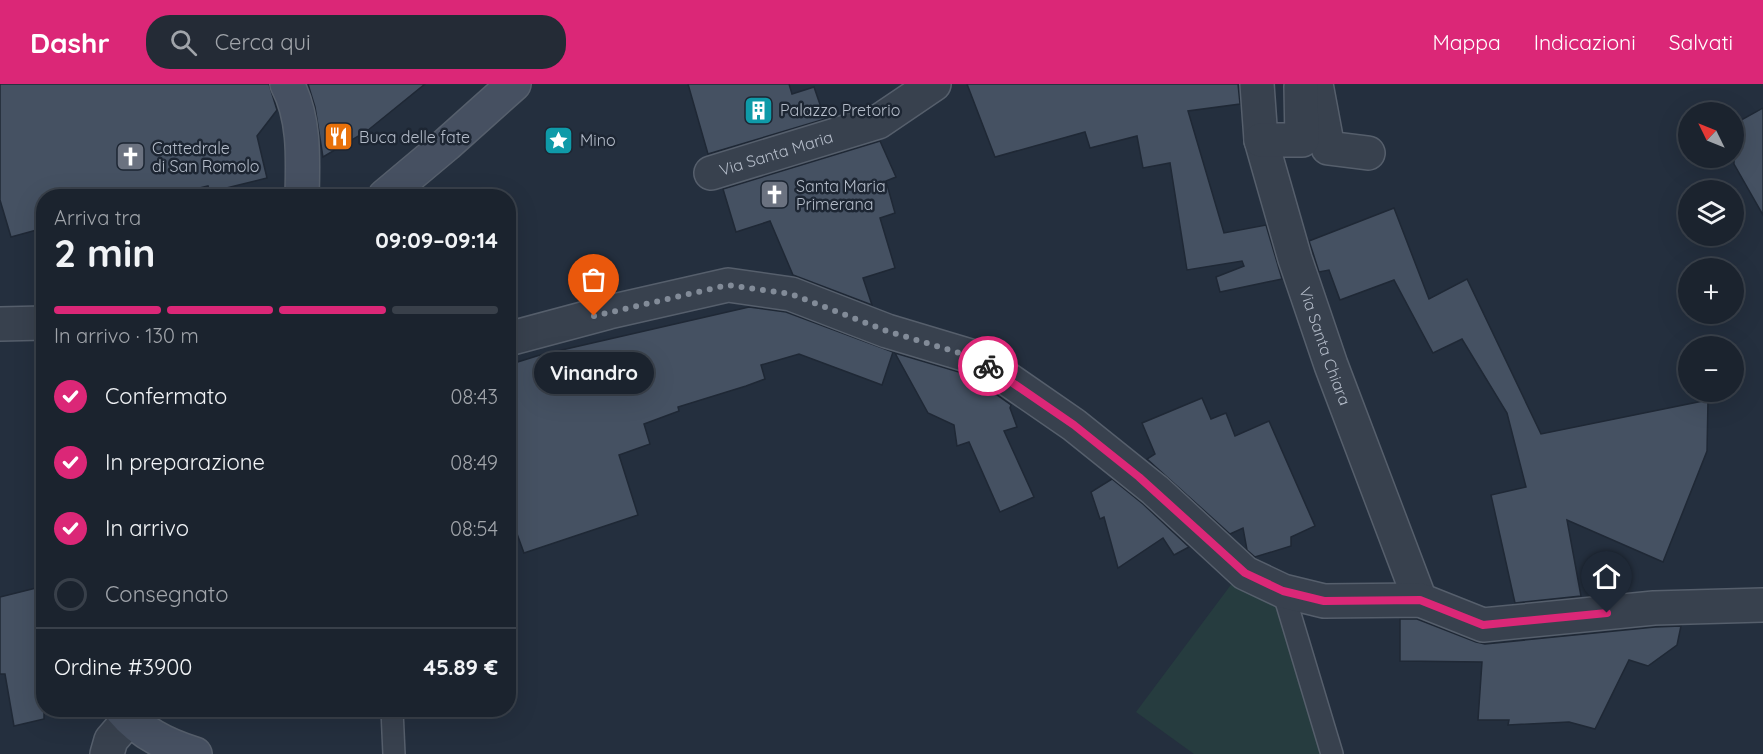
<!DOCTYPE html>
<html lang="it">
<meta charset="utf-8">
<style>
body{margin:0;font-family:Quicksand,sans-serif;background:#242b36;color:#f1f3f6;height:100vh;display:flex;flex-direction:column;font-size:22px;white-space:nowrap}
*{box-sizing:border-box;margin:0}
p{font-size:20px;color:#a0a4aa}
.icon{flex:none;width:33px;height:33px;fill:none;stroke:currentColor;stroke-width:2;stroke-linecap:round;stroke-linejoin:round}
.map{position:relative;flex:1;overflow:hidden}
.sheet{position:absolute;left:36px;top:105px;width:480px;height:528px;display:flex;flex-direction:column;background:#1b232e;border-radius:24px;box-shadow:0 6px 24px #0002,0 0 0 2px #39404a}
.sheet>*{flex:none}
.needle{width:39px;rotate:313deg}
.tools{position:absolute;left:1678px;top:18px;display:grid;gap:12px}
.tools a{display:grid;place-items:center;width:66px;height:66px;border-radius:50%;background:#1b232e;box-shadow:0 6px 24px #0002,0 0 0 2px #39404a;font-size:30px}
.pin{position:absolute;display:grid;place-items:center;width:51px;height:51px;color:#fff;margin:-62px -26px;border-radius:50% 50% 50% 0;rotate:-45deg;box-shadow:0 0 6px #0007}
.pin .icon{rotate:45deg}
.courier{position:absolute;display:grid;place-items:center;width:60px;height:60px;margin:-30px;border:4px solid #db2777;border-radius:50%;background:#fff;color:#222;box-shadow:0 2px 8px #0007}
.bubble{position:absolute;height:42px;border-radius:21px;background:#1b232e;box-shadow:0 6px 24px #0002,0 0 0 2px #39404a;font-size:20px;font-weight:800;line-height:42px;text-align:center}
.overview em{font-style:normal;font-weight:800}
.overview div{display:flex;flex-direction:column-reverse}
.overview{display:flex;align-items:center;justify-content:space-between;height:102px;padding:0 18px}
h1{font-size:39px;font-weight:800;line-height:45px}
.bar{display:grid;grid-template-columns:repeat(4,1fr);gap:9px 6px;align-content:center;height:72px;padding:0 18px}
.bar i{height:8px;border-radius:4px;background:#39404a}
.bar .selected{background:#db2777}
.bar p{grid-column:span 4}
.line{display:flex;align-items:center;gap:15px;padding:0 18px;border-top:2px solid #39404a}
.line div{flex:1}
ol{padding:0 18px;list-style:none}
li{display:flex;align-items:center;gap:18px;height:66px}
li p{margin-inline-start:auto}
li .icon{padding:6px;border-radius:50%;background:#db2777;color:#fff;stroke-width:4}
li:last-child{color:#a0a4aa}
li i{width:33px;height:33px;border:3px solid #39404a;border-radius:50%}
header{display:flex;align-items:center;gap:36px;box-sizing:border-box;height:84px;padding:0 30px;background:#db2777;color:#fff}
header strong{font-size:28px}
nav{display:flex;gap:33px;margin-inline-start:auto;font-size:21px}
.search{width:420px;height:54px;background:#242b36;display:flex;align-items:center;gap:15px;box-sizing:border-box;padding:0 21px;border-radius:24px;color:#a0a4aa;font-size:22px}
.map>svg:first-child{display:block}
.green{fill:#263c3f}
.building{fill:#455162;stroke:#1f2835;stroke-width:1.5}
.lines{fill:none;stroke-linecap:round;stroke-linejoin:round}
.lane-casing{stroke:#565f6c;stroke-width:24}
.street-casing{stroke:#565f6c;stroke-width:36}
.secondary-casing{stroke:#565f6c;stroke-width:36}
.lane{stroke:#38414e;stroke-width:21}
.street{stroke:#38414e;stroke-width:33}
.secondary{stroke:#465061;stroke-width:33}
.done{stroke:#828b98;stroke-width:6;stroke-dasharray:0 10.8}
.route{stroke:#db2777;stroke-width:8}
.labels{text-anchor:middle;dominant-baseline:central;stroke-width:5;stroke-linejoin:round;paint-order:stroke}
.poi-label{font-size:16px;fill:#b4bcc9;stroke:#1d2633;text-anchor:start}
.street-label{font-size:16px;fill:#b4bcc9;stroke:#1d2633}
</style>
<header>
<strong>Dashr</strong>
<div class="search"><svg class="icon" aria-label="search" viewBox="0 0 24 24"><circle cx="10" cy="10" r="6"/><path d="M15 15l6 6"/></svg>Cerca qui</div>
<nav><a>Mappa</a><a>Indicazioni</a><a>Salvati</a></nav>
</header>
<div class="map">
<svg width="1763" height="670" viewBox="0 0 1763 670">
<rect width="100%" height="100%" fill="#242f3e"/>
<!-- green -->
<path class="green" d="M 1233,498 L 1279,519 L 1325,670 L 1194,670 L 1136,628 Z"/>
<!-- building -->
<g class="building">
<path d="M 0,0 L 269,0 L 277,26 L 257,52 L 267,94 L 210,108 L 208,102 L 167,112 L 44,112 L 44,144 L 11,153 L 0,116 Z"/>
<path d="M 308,0 L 425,0 L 367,47 L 323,73 L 315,23 Z"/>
<path d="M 688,0 L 789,0 L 792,10 L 814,3 L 825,35 L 708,70 Z"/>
<path d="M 967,0 L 1238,0 L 1240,20 L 1188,27 L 1224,149 L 1266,141 L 1282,195 L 1220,208 L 1216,193 L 1244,182 L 1242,177 L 1187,186 L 1170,79 L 1143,84 L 1137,52 L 1090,64 L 1085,48 L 995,73 Z"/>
<path d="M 1763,24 L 1763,131 L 1734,80 L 1734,40 Z"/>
<path d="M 880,57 L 896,93 L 886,97 L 895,129 L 880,134 L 895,184 L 863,194 L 872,221 L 793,191 L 770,137 L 736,148 L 723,105 Z"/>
<path d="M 1394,124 L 1429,215 L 1467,195 L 1541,350 L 1708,316 L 1707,367 L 1663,478 L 1567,436 L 1581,512 L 1515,519 L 1491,411 L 1526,403 L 1507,329 L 1462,255 L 1433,269 L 1394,196 L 1340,216 L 1329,186 L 1319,188 L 1313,169 L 1309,157 Z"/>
<path d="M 749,223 L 786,228 L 893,268 L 882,301 L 799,270 L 761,281 L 765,295 L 746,302 L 678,323 L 679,327 L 644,340 L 650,360 L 619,371 L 638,431 L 524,469 L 508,425 L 508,281 L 540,271 Z"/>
<path d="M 895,269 L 969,291 L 1011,321 L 1010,324 L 1017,343 L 1004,347 L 1034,413 L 1000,428 L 969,358 L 957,362 L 954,341 L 928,329 Z"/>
<path d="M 1202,314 L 1211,335 L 1226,329 L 1235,352 L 1269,337 L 1315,442 L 1291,453 L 1291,462 L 1255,473 L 1247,466 L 1243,444 L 1230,450 L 1147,375 L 1155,370 L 1142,339 Z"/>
<path d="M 1112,395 L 1143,420 L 1189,463 L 1174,471 L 1163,454 L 1118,484 L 1104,433 L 1100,435 L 1091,408 Z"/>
<path d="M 44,502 L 44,635 L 14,642 L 5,590 L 0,590 L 0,513 Z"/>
<path d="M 1400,535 L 1417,535 L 1476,558 L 1485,560 L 1655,543 L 1681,542 L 1677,561 L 1648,582 L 1629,576 L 1595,645 L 1569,638 L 1508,641 L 1509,636 L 1478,636 L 1482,578 L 1400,577 Z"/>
</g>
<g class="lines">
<defs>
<g id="lane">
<path d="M 1283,507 L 1332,670"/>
<path d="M 392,626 L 394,670"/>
</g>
<g id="street">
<path id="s1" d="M 1257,0 L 1261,56 L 1295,175 L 1331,281 L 1420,516"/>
<path d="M 1316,0 L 1328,64 L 1368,69"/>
<path d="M 1261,56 L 1302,56 L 1301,3"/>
<path id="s2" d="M 711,89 L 878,38 L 934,0"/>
<path d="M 0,240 L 44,239"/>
<path d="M 508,255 L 609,228 L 728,201 L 791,210 L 887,247 L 977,274 L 1074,341 L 1155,406 L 1245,489 L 1283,507 L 1324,517 L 1420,516 L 1483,541 L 1654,524 L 1763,521"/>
<path d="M 107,670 L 111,656 L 130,634"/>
</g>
<g id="secondary">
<path d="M 287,0 C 305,34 303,75 302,112"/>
<path d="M 385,112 L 447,60 L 514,0"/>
<path d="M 122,626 C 140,648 168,662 195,670"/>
</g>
</defs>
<!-- lane casing -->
<use href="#lane" class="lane-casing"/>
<!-- street casing -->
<use href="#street" class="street-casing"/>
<!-- secondary casing -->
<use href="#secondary" class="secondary-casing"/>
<!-- lane -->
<use href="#lane" class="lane"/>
<!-- street -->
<use href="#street" class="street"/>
<!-- secondary -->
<use href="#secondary" class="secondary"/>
</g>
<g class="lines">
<!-- done -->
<path class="done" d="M 594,232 L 728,201 L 791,210 L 887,247 L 976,274 L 988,282"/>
<!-- route -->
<path class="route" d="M 988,282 L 1074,341 L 1139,393 L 1245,489 L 1283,507 L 1324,517 L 1420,516 L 1483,541 L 1607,529"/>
</g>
<!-- icons -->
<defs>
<symbol id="building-square" viewBox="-11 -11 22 22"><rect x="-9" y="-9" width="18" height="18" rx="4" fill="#0f9aa8" stroke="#1d2633"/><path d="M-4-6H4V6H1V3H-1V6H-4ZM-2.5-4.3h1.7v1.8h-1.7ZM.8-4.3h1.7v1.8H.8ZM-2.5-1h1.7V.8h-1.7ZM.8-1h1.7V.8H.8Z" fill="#fff"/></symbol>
<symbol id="restaurant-square" viewBox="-11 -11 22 22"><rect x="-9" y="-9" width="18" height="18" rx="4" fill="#e8710a" stroke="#1d2633"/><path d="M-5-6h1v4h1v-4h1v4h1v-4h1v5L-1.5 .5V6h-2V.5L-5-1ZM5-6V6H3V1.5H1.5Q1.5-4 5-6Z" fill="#fff"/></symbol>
<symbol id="sight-square" viewBox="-11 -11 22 22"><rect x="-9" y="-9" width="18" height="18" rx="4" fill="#0f9aa8" stroke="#1d2633"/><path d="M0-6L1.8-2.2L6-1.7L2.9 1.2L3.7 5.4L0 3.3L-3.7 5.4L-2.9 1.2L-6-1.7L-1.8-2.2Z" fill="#fff"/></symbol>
<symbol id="church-square" viewBox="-11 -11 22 22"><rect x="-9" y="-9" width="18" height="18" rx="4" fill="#6b7280" stroke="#1d2633"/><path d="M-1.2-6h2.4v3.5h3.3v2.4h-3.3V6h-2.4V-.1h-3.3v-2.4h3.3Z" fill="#fff"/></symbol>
</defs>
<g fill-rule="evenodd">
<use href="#building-square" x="742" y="10" width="33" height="33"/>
<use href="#restaurant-square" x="322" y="36" width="33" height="33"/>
<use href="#sight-square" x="542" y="40" width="33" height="33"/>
<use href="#church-square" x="114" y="56" width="33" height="33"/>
<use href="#church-square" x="758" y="94" width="33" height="33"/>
</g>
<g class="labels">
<!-- poi labels -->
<g class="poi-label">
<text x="780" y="26">Palazzo Pretorio</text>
<text x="359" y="53">Buca delle fate</text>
<text x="580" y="56">Mino</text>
<text x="152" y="64">Cattedrale<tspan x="152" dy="18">di San Romolo</tspan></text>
<text x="796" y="102">Santa Maria<tspan x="796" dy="18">Primerana</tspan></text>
</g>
<!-- street labels -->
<g class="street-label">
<text stroke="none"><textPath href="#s2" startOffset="68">Via Santa Maria</textPath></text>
<text stroke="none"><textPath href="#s1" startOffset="272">Via Santa Chiara</textPath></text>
</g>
</g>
</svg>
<div class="tools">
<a><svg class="needle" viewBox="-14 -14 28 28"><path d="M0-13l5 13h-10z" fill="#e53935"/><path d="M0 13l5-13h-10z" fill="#a0a4aa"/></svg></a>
<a><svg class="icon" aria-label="layers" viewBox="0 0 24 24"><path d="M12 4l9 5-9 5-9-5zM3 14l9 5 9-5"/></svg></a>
<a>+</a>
<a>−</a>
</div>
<div class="pin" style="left:594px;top:232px;background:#ea580c"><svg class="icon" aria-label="bag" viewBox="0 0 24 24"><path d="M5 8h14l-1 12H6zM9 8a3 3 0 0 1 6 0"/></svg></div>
<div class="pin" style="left:1607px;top:529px;background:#1f2937"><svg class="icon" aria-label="home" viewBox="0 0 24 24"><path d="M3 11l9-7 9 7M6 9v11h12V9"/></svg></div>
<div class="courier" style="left:988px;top:282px"><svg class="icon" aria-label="bike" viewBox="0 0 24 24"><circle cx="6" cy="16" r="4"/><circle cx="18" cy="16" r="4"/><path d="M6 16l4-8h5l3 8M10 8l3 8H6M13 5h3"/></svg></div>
<div class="bubble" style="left:534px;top:268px;width:120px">Vinandro</div>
<section class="sheet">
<div class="overview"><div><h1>2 min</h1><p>Arriva tra</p></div><em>09:09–09:14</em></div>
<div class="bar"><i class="selected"></i><i class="selected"></i><i class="selected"></i><i></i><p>In arrivo · 130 m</p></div>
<ol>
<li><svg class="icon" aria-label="check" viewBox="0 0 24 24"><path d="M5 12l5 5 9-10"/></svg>Confermato<p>08:43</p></li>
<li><svg class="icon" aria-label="check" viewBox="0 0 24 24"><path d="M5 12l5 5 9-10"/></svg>In preparazione<p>08:49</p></li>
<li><svg class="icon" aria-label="check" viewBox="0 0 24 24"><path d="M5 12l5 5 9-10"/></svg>In arrivo<p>08:54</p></li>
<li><i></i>Consegnato</li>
</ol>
<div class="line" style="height:78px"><div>Ordine #3900</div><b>45.89 €</b></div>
</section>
</div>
